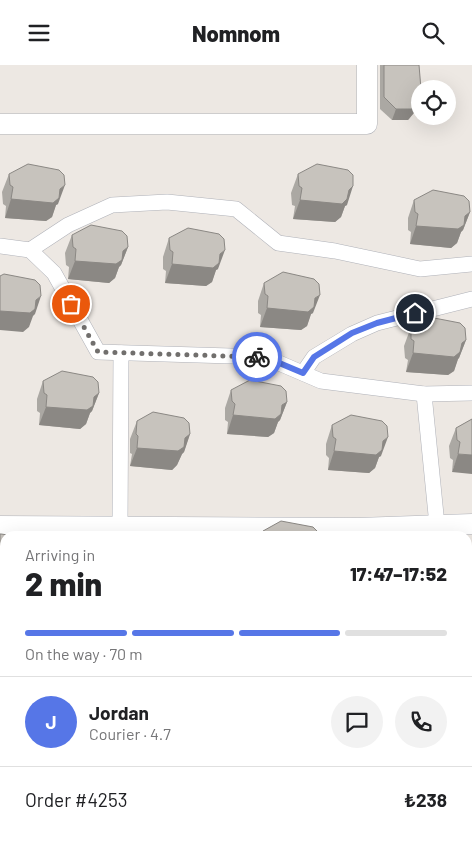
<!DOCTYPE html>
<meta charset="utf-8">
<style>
body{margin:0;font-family:Barlow,sans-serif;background:#f2f2f2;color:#202124;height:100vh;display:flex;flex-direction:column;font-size:19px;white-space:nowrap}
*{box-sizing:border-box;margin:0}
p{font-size:16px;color:#757577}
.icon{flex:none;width:28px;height:28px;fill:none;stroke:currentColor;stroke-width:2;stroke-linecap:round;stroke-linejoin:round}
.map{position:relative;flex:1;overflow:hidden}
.sheet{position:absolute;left:0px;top:466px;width:472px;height:311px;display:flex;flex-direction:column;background:#fff;border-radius:15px 15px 0 0;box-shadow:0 5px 20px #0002}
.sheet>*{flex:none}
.controls{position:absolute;left:411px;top:15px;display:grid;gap:10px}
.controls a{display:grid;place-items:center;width:45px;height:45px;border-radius:50%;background:#fff;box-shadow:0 5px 20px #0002;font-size:25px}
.pin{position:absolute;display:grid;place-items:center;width:42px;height:42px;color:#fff;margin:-21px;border:2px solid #fff;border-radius:50%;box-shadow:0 1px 5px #0007}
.courier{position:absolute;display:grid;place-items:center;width:50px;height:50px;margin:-25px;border:4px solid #5676e7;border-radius:50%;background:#fff;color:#222;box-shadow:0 1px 6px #0007}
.head em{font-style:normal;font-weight:800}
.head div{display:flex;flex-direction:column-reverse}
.head{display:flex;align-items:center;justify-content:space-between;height:85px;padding:0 25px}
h1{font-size:32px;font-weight:800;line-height:38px}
.bar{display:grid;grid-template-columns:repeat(4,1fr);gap:8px 5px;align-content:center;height:60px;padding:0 25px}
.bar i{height:6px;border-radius:4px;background:#e0e0e0}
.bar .selected{background:#5676e7}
.bar p{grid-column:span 4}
.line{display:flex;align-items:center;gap:12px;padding:0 25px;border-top:1px solid #e0e0e0}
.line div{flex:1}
.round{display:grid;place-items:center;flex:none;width:52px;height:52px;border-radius:26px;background:#f2f2f2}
header{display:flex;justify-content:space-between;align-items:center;height:65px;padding:0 25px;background:#fff;font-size:22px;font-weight:800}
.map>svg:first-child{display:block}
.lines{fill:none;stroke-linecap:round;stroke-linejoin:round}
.street-casing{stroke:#afb1b8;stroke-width:16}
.secondary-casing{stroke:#afb1b8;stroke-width:21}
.street{stroke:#fff;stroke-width:15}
.secondary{stroke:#fff;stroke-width:20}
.wall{fill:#aba8a3}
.shaded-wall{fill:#8b8884}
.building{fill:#c7c3bd;stroke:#8b8884}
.done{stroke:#716f6d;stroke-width:5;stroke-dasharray:0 9}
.route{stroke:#5676e7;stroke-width:6}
</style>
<header><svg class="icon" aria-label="menu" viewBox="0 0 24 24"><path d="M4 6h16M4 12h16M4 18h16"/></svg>Nomnom<svg class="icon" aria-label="search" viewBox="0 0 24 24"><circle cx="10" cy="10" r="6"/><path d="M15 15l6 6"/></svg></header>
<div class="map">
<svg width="472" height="777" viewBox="0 0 472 777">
<rect width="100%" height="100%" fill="#ede8e3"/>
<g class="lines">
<defs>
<g id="street">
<path d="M 0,181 L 30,185 L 54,208 L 98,287 L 265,292 L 321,316 L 424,329 L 472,328"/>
<path d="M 30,185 L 68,160 L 112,140 L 167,137 L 236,144 L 278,178 L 335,186 L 420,204 L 472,199"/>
<path d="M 303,308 L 314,292 L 352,269 L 377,258 L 472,234"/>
<path d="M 424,329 L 437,460"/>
<path d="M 120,462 L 121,288"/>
</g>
<g id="secondary">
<path d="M 0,59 L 367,59 L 367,0"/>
<path d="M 0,461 L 358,463 L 472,459"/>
<path d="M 0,724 L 5,724"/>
<path d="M 388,772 L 388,777"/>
</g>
</defs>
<!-- street casing -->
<use href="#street" class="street-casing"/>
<!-- secondary casing -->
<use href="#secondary" class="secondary-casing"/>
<!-- street -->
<use href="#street" class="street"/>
<!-- secondary -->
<use href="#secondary" class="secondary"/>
</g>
<!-- wall -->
<g class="wall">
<path d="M 380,0 L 419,0 L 420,37 L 418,43 L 408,55 L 392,55 L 380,44 Z"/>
<path d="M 9,109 L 58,139 L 56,140 L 52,152 L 46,156 L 5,153 L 6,141 L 3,139 L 2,127 Z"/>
<path d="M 298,109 L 347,140 L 345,141 L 341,152 L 335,157 L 293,154 L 295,141 L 292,140 L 291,128 Z"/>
<path d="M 414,135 L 470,147 L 463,165 L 461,167 L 457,178 L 451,183 L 410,179 L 411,167 L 408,165 L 408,153 Z"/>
<path d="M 72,170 L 128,182 L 121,200 L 119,202 L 115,213 L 109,218 L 68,214 L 69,202 L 66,200 L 65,188 Z"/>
<path d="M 169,173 L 218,204 L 216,205 L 212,217 L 206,221 L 165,218 L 166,206 L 163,204 L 163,192 Z"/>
<path d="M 264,218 L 313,248 L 311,249 L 307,261 L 301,265 L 260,262 L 261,250 L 258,248 L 258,236 Z"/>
<path d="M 411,262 L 466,275 L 459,293 L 458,294 L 454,306 L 448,310 L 406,307 L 408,295 L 405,293 L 404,281 Z"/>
<path d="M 43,316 L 99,328 L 92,346 L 90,348 L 86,359 L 80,364 L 39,360 L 40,348 L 37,346 L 37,334 Z"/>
<path d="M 231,325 L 287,337 L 280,355 L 278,357 L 274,368 L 268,372 L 227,369 L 228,357 L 225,355 L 225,343 Z"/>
<path d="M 472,354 L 452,407 L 453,395 L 450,393 L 449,381 L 456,363 Z"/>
<path d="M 137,356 L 190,369 L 184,387 L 182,389 L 177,400 L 172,405 L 130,401 L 132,389 L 130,388 L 130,374 Z"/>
<path d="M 332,360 L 381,391 L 379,392 L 375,403 L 369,408 L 328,405 L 329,393 L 326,390 L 326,379 Z"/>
<path d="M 472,633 L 472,667 L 468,662 L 468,638 Z"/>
</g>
<!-- shaded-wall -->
<g class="shaded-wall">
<path d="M 420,34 L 420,37 L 418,43 L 408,55 L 392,55 L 396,44 Z"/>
<path d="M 65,120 L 58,139 L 56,140 L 52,152 L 46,156 L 5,153 L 11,134 L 60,124 Z"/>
<path d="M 353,121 L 347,140 L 345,141 L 341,152 L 335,157 L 293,154 L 300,135 L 349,125 Z"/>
<path d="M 470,147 L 463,165 L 461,167 L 457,178 L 451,183 L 410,179 L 416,161 L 465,151 Z"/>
<path d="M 128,182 L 121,200 L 119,202 L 115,213 L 109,218 L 68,214 L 75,196 L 123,186 Z"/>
<path d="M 225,185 L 218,204 L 216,205 L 212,217 L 206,221 L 165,218 L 172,199 L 220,189 Z"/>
<path d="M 320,230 L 313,248 L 311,249 L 307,261 L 301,265 L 260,262 L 267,243 L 315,233 Z"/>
<path d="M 41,231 L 35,249 L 33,251 L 29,262 L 23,267 L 0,265 L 0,246 L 36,235 Z"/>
<path d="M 466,275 L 459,293 L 458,294 L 454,306 L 448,310 L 406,307 L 413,288 L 462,278 Z"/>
<path d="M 99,328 L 92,346 L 90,348 L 86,359 L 80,364 L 39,360 L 46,342 L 94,332 Z"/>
<path d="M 287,337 L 280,355 L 278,357 L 274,368 L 268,372 L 227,369 L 233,350 L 282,340 Z"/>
<path d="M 190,369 L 184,387 L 182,389 L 177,400 L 172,405 L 130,401 L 137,383 L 185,373 Z"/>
<path d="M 388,372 L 381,391 L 379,392 L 375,403 L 369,408 L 328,405 L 334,386 L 383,376 Z"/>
<path d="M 458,389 L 472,390 L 472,409 L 452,407 Z"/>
<rect x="0" y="506" width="5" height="19"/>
<path d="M 468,585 L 472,586 L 472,603 L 471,604 L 468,604 Z"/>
</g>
<!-- building -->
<g class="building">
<path d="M 384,0 L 419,0 L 421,24 L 420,24 L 420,34 L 412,44 L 396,44 L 384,32 Z"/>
<path d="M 28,99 L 59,105 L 64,110 L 65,120 L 60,124 L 59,133 L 53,138 L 11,134 L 13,122 L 10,120 L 9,109 Z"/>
<path d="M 317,99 L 348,105 L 353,110 L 353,121 L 349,125 L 347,134 L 342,139 L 300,135 L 302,123 L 299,121 L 298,109 Z"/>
<path d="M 433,125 L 464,131 L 469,136 L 470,147 L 465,151 L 464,160 L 458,164 L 416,161 L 418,149 L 415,147 L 414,135 Z"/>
<path d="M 91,160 L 122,166 L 127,171 L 128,182 L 123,186 L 122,195 L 116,199 L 75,196 L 76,184 L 73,182 L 72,170 Z"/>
<path d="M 188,163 L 219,169 L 224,174 L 225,185 L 220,189 L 219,198 L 213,203 L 172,199 L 173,187 L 170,185 L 169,173 Z"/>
<path d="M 283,207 L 314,214 L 319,219 L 320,230 L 315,233 L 314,242 L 308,247 L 267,243 L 268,231 L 265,229 L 264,218 Z"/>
<path d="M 4,209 L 35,215 L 40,220 L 41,231 L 36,235 L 35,244 L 30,248 L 0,246 L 0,211 Z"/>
<path d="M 429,252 L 460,258 L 465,263 L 466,275 L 462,278 L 460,287 L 454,292 L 413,288 L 414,276 L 411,274 L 411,262 Z"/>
<path d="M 62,306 L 93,312 L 98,317 L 99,328 L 94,332 L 93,341 L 87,345 L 46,342 L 47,330 L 44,328 L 43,316 Z"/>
<path d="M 250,315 L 281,321 L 286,326 L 287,337 L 282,340 L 281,349 L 275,354 L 233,350 L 235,339 L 232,336 L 231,325 Z"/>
<path d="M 153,347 L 184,353 L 189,358 L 190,369 L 185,373 L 184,382 L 178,386 L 137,383 L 138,371 L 136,369 L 137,356 Z"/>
<path d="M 351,350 L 382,356 L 387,361 L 388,372 L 383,376 L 382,385 L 376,390 L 334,386 L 336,374 L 333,372 L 332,360 Z"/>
<path d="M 472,354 L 472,390 L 458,389 L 460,377 L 457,375 L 456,363 Z"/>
<path d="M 281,456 L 313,462 L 318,467 L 318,471 L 264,471 L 263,466 Z"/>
<path d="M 0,469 L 1,469 L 15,471 L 5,471 L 5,506 L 0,506 Z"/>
<path d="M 468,550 L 472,551 L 472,586 L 468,585 Z"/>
<path d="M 472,633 L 472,651 L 468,647 L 468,638 Z"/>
</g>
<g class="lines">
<!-- done -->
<path class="done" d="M 71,239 L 98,287 L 257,292"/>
<!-- route -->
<path class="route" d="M 257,292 L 265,292 L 303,308 L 314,292 L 352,268 L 377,258 L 415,248"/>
</g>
</svg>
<div class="controls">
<a><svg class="icon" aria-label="locate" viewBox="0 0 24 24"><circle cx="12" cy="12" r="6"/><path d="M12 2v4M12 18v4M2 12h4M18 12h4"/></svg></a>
</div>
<div class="pin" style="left:71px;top:239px;background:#ea580c"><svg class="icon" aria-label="bag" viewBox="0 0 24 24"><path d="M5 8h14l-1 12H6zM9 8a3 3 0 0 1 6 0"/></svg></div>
<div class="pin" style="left:415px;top:248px;background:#1f2937"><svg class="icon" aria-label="home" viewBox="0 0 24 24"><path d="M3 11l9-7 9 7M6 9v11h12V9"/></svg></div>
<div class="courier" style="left:257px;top:292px"><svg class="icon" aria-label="bike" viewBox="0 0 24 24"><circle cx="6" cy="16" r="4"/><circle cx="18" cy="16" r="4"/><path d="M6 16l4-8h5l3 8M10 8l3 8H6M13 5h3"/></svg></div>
<section class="sheet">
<div class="head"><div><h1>2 min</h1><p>Arriving in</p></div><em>17:47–17:52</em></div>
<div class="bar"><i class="selected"></i><i class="selected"></i><i class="selected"></i><i></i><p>On the way · 70 m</p></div>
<div class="line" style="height:90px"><b class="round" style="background:#5676e7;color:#fff">J</b><div><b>Jordan</b><p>Courier · 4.7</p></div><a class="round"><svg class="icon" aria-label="chat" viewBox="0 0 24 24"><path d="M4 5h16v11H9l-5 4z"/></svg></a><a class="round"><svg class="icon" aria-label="phone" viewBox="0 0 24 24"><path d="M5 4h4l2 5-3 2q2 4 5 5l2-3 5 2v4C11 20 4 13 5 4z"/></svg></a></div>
<div class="line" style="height:65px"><div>Order #4253</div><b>₺238</b></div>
</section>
</div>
